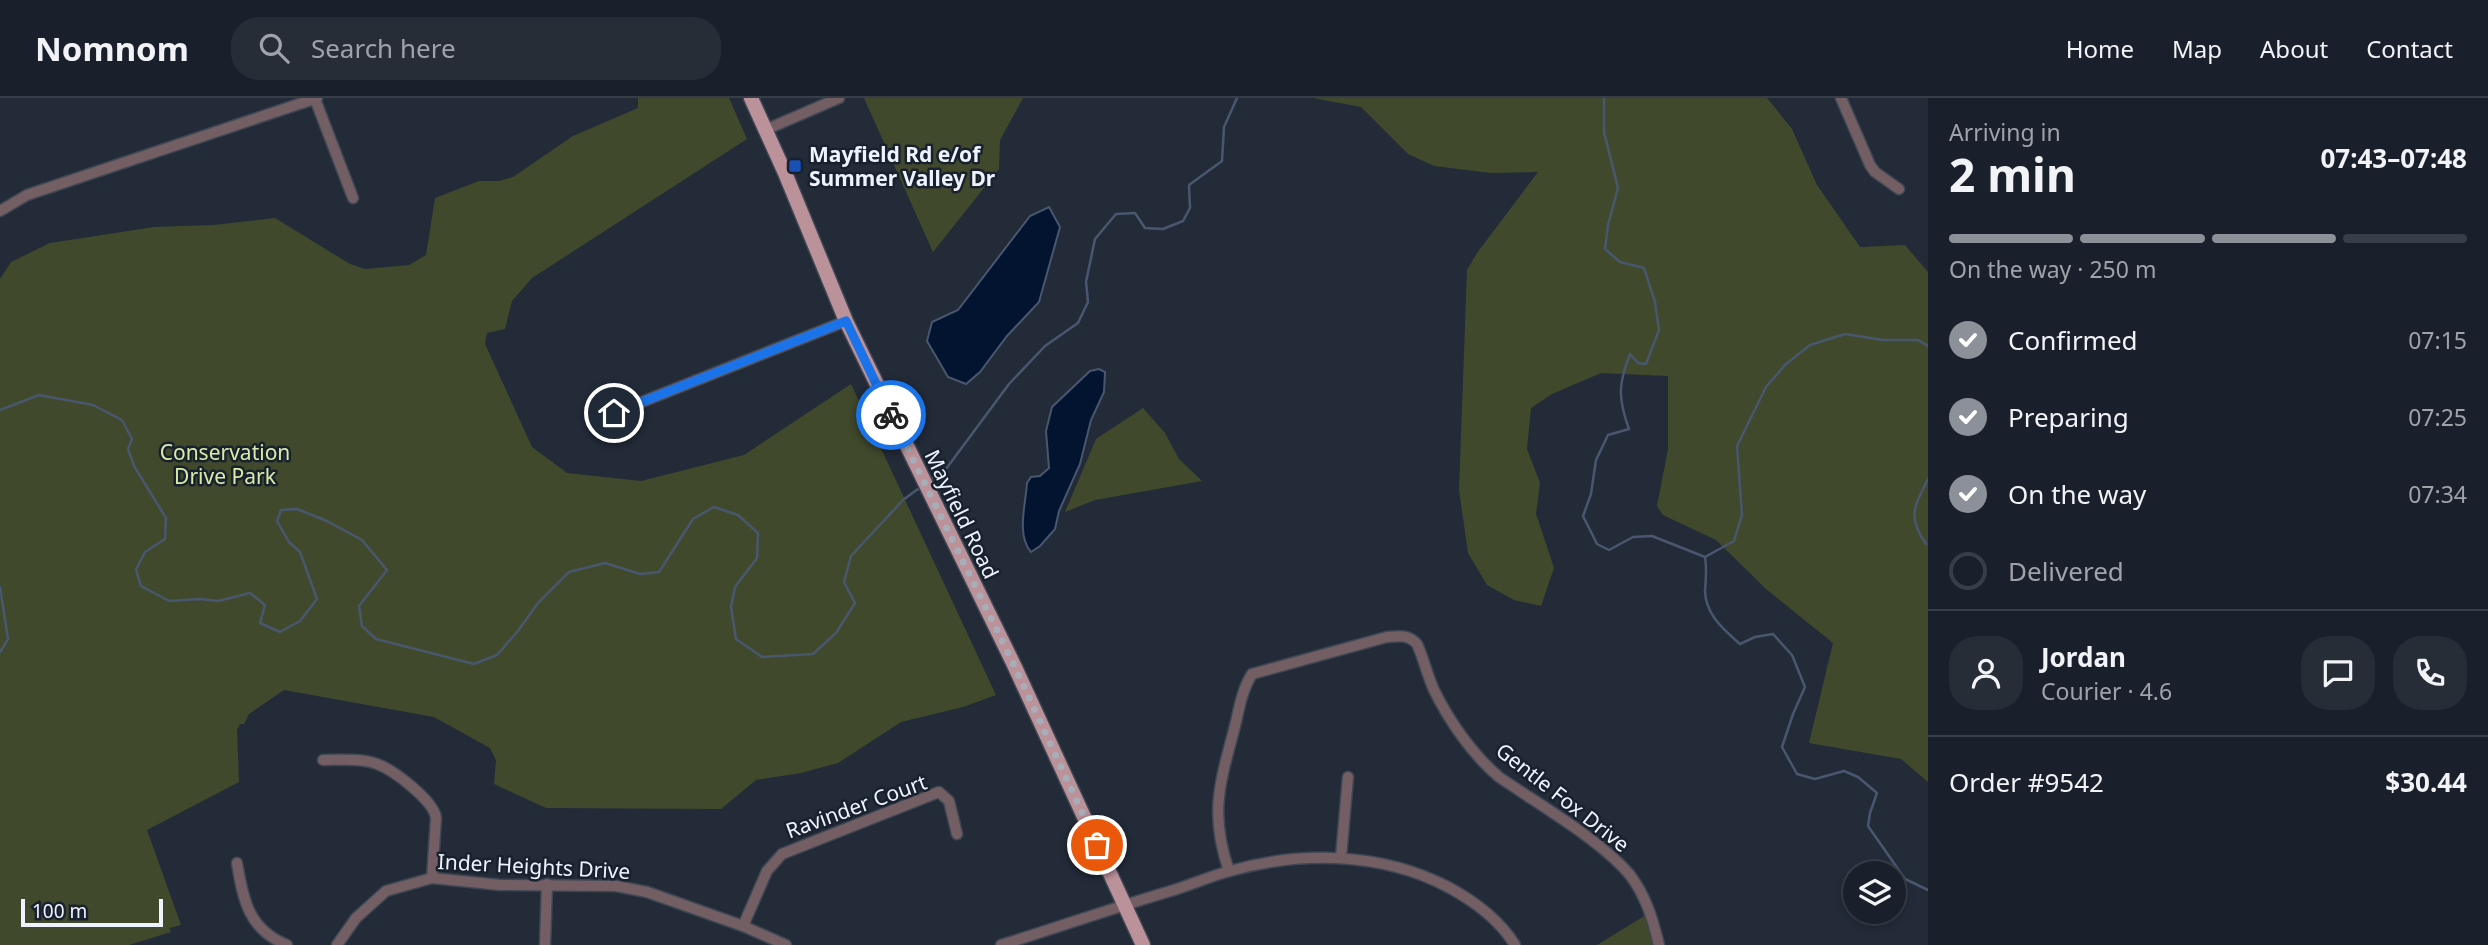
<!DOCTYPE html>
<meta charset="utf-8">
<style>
body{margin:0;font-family:"Noto Sans",sans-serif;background:#272d37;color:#f1f3f6;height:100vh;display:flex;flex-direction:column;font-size:26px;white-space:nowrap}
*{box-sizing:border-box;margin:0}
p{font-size:23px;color:#9fa3a9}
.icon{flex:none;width:38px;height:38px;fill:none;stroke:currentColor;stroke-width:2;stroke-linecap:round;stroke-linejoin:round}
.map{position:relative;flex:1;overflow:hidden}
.drawer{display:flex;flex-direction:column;background:#1a202b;width:560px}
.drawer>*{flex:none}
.buttons{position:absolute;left:1843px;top:763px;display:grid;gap:14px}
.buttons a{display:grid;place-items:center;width:63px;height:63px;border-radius:50%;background:#1a202b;box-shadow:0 4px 10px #0003,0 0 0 2px #383e47;font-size:35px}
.scale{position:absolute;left:21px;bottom:18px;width:142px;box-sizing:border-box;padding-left:7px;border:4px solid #eef4fd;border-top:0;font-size:19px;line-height:24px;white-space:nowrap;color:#eef4fd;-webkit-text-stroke:5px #19212e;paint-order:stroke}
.pin{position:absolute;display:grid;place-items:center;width:60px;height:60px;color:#fff;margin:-30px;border:4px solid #fff;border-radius:50%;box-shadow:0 2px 7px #0007}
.courier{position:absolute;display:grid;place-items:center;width:70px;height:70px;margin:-35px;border:5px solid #1a73e8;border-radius:50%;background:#fff;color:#222;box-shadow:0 2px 9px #0007}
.overview em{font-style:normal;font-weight:700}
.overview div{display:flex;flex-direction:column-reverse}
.overview{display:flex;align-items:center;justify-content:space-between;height:119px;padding:0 21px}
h1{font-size:46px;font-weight:700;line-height:52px}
.bar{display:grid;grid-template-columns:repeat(4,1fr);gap:10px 7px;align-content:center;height:84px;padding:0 21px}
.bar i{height:9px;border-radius:5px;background:#383e47}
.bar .current{background:#8c9099}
.bar p{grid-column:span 4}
.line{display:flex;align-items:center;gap:18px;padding:0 21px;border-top:2px solid #383e47}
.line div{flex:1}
.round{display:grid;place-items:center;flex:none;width:74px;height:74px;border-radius:28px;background:#272d37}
ol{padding:0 21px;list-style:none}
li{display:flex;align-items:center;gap:21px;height:77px}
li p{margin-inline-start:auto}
li .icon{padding:7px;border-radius:50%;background:#8c9099;color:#fff;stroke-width:4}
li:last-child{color:#9fa3a9}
li i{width:38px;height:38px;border:4px solid #383e47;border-radius:50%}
header{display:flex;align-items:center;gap:42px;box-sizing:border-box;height:98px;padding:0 35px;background:#1a202b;border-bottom:2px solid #383e47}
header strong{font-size:33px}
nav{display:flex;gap:38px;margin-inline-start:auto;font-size:24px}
.search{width:490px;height:63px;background:#272d37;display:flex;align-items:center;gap:18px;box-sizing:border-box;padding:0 24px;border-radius:28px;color:#9fa3a9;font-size:26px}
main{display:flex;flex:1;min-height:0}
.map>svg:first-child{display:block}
.green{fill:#41492c}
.water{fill:#021430;stroke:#49576e;stroke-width:2}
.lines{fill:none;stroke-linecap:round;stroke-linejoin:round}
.stream{stroke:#49576e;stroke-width:2.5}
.minor-casing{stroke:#3f4754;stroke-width:13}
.major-casing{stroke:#3f4754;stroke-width:17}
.minor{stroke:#735e63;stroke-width:10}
.major{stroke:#bb919a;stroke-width:14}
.done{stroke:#a7aeb8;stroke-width:7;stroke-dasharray:0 12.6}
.route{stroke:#1a73e8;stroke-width:9}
.transit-dot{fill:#1a4fb4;stroke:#19212e;stroke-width:2.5}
.labels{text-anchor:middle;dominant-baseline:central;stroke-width:5;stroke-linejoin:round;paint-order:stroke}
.poi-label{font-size:21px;font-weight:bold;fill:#eef4fd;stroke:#19212e;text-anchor:start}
.park-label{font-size:21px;fill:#d8eca7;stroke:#19212e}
.street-label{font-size:21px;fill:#eef4fd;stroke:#19212e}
</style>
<header>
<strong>Nomnom</strong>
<div class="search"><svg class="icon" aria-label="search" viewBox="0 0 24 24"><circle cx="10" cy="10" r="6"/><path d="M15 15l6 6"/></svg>Search here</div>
<nav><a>Home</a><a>Map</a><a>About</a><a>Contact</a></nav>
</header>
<main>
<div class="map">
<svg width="1928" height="847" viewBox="0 0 1928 847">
<rect width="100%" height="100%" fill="#232b39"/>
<!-- green -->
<g class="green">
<path d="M 638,0 L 729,0 L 747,41 L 532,180 L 512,203 L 505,231 L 487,235 L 485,246 L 532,349 L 567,375 L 641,383 L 744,357 L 851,286 L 996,597 L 963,609 L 901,624 L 838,665 L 801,675 L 756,682 L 721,711 L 546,710 L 494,686 L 496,662 L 490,650 L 434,619 L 284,592 L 249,616 L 244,626 L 240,626 L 237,632 L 239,684 L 147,732 L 181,827 L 169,830 L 171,834 L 129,847 L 0,847 L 0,181 L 11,164 L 50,145 L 154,129 L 214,127 L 275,120 L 350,166 L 365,171 L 409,167 L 426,157 L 435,100 L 479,83 L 499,83 L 513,79 L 573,38 L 638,10 Z"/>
<path d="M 864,0 L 1023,0 L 1000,42 L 999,71 L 933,154 Z"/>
<path d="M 1313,0 L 1767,0 L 1792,31 L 1817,87 L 1860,149 L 1905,147 L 1928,174 L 1928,684 L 1901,661 L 1809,645 L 1833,545 L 1766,491 L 1716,442 L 1663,417 L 1657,408 L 1668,351 L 1668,278 L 1601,275 L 1552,296 L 1531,310 L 1527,351 L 1540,385 L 1536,416 L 1554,470 L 1541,508 L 1514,502 L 1487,487 L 1468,455 L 1459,392 L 1467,172 L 1477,155 L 1538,74 L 1491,75 L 1434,68 L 1408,56 L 1361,9 Z"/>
<path d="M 1143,310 L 1165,335 L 1179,361 L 1202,383 L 1095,402 L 1065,414 L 1096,341 Z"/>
<path d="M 1646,817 L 1653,847 L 1597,847 Z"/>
</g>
<!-- water -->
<g class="water">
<path d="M 1049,109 L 1060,129 L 1039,204 L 1007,238 L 980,274 L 966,286 L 948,279 L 927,243 L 932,224 L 958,212 L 1030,118 Z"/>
<path d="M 1099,271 L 1105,274 L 1104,294 L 1091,322 L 1080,366 L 1059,413 L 1055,431 L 1040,448 L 1031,454 C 1016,437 1026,405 1027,385 L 1031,379 L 1040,378 L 1049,370 L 1046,333 L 1052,309 L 1090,273 Z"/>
</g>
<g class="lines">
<!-- stream -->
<g class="stream">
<path d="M 1604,0 L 1604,34 L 1618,90 L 1608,127 L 1605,151 L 1620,164 L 1644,170 L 1655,204 L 1659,232 L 1646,266 L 1638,265 L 1630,256 C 1618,286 1618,301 1629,331 L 1608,337 L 1596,362 L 1591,396 L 1583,418 L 1597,446 L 1609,452 L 1633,439 L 1652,438 L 1705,459 C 1707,471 1706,481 1705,492 C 1705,516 1723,531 1740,546 L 1755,539 L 1773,536 L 1792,557 L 1805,589 L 1793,616 L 1782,649 L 1797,676 L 1815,681 L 1844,673 L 1858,679 L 1877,695 L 1870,715 L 1868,728 L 1905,781 L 1928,792"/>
<path d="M 0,312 L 39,297 L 93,307 L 122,322 L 132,341 L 128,351 L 134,368 L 166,420 L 165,441 L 145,454 L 136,472 L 141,488 L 169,503 L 200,501 L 218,503 L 250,495 L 265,507 L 260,525 L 280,534 L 300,523 L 317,501 L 300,454 L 289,444 L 277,423 L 281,412 L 297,411 L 327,423 L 362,442 L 387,472 L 359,508 L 362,528 L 376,541 L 474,566 L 497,557 L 518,533 L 538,505 L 569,474 L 605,465 L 640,476 L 659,474 L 693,421 L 714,409 L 738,417 L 758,435 L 757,460 L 735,489 L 731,509 L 736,541 L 762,559 L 813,556 L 836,535 L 855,505 L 844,484 L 851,458 L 903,402 L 922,388"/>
<path d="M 930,382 L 946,371 L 1009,286 L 1045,248 L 1078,225 L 1088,204 L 1086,184 L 1095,141 L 1116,116 L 1135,115 L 1145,130 L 1163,131 L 1183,123 L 1190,110 L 1189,87 L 1222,63 L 1224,29 L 1237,0"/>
<path d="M 1926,446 C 1907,419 1914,409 1928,381"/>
<path d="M 1705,459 L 1734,443 L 1742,417 L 1737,348 L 1766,289 L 1785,267 L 1810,247 L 1845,236 L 1883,242 L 1918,242 L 1928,248"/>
<path d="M 0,489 L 8,541 L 0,554"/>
</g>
<defs>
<g id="minor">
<path d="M 1841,0 L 1870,67 L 1875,74 L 1899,91"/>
<path d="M 315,1 L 353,100"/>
<path d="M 765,32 L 839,0"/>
<path d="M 0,113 L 27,97 L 317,0"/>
<path d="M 614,315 L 846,223"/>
<path d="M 323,662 C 340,662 361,660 377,666 C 394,672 434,703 436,720 L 432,780"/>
<path d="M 1341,759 L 1348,679"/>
<path d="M 237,765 C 243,802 249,832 287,847"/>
<path d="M 1229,773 C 1209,715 1220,685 1235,628 C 1239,611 1242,592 1252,576 L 1387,539 C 1399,538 1408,536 1417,546 C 1424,561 1427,577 1434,592 C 1449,623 1473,657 1499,679 C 1538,706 1601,742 1630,777 C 1646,798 1653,822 1659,847"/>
<path d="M 743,828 L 767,773 L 782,756 L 939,694 L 949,703 L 957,736"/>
<path d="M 337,847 L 356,820 L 386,793 L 432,780 L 500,787 L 616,788 L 647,794 L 743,828 L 786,847"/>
<path d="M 545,847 L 547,786"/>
<path d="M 1001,847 C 1059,829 1116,809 1174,792 C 1193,786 1211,778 1230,773 C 1301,753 1381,754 1448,789 C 1474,803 1499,821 1515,847"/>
</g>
<path id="major" d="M 751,0 L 785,75 L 846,223 L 1014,567 L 1143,847"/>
</defs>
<!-- minor casing -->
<use href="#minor" class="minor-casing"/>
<!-- major casing -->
<use href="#major" class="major-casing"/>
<!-- minor -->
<use href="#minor" class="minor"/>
<!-- major -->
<use href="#major" class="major"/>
</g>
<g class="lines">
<!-- done -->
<path class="done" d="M 891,317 L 1014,567 L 1097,747"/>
<!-- route -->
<path class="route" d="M 614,315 L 846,223 L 891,317"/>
</g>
<!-- markers -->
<rect class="transit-dot" x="788" y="61" width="14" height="14" rx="3.5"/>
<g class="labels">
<!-- poi labels -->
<g class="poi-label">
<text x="809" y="56">Mayfield Rd e/of<tspan x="809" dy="24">Summer Valley Dr</tspan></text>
</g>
<!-- park labels -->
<g class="park-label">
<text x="225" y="354">Conservation<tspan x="225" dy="24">Drive Park</tspan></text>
</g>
<!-- street labels -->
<g class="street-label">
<text transform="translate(962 416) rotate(64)">Mayfield Road</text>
<text transform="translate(1563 699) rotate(38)">Gentle Fox Drive</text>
<text transform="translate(856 708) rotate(-20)">Ravinder Court</text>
<text transform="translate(534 768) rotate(3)">Inder Heights Drive</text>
</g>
</g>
</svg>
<div class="buttons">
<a><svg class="icon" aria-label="layers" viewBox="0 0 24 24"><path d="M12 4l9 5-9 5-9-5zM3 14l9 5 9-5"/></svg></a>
</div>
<div class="scale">100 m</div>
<div class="pin" style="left:1097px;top:747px;background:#ea580c"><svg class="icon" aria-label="bag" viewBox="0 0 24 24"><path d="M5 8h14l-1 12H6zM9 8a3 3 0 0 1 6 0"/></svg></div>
<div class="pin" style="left:614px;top:315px;background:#1f2937"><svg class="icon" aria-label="home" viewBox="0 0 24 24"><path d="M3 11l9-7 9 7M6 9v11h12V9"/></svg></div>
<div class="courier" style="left:891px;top:317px"><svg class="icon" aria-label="bike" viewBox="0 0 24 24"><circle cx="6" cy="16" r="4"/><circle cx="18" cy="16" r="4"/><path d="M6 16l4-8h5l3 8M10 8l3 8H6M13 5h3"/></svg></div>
</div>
<section class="drawer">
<div class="overview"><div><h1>2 min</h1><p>Arriving in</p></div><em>07:43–07:48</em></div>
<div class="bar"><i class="current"></i><i class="current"></i><i class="current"></i><i></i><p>On the way · 250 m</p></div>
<ol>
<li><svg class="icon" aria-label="check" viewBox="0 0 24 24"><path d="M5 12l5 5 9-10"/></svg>Confirmed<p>07:15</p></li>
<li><svg class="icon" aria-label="check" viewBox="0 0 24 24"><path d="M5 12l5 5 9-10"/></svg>Preparing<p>07:25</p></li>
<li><svg class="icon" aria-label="check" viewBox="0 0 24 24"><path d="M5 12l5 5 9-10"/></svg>On the way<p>07:34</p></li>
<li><i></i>Delivered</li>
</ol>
<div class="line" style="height:126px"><a class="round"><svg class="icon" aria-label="person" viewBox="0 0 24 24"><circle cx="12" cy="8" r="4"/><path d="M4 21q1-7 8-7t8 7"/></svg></a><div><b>Jordan</b><p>Courier · 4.6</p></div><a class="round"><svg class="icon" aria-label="chat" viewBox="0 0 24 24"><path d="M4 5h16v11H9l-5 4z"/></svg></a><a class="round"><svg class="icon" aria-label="phone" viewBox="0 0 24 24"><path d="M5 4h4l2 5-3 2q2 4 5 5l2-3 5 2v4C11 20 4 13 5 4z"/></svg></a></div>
<div class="line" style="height:91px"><div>Order #9542</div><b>$30.44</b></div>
</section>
</main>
